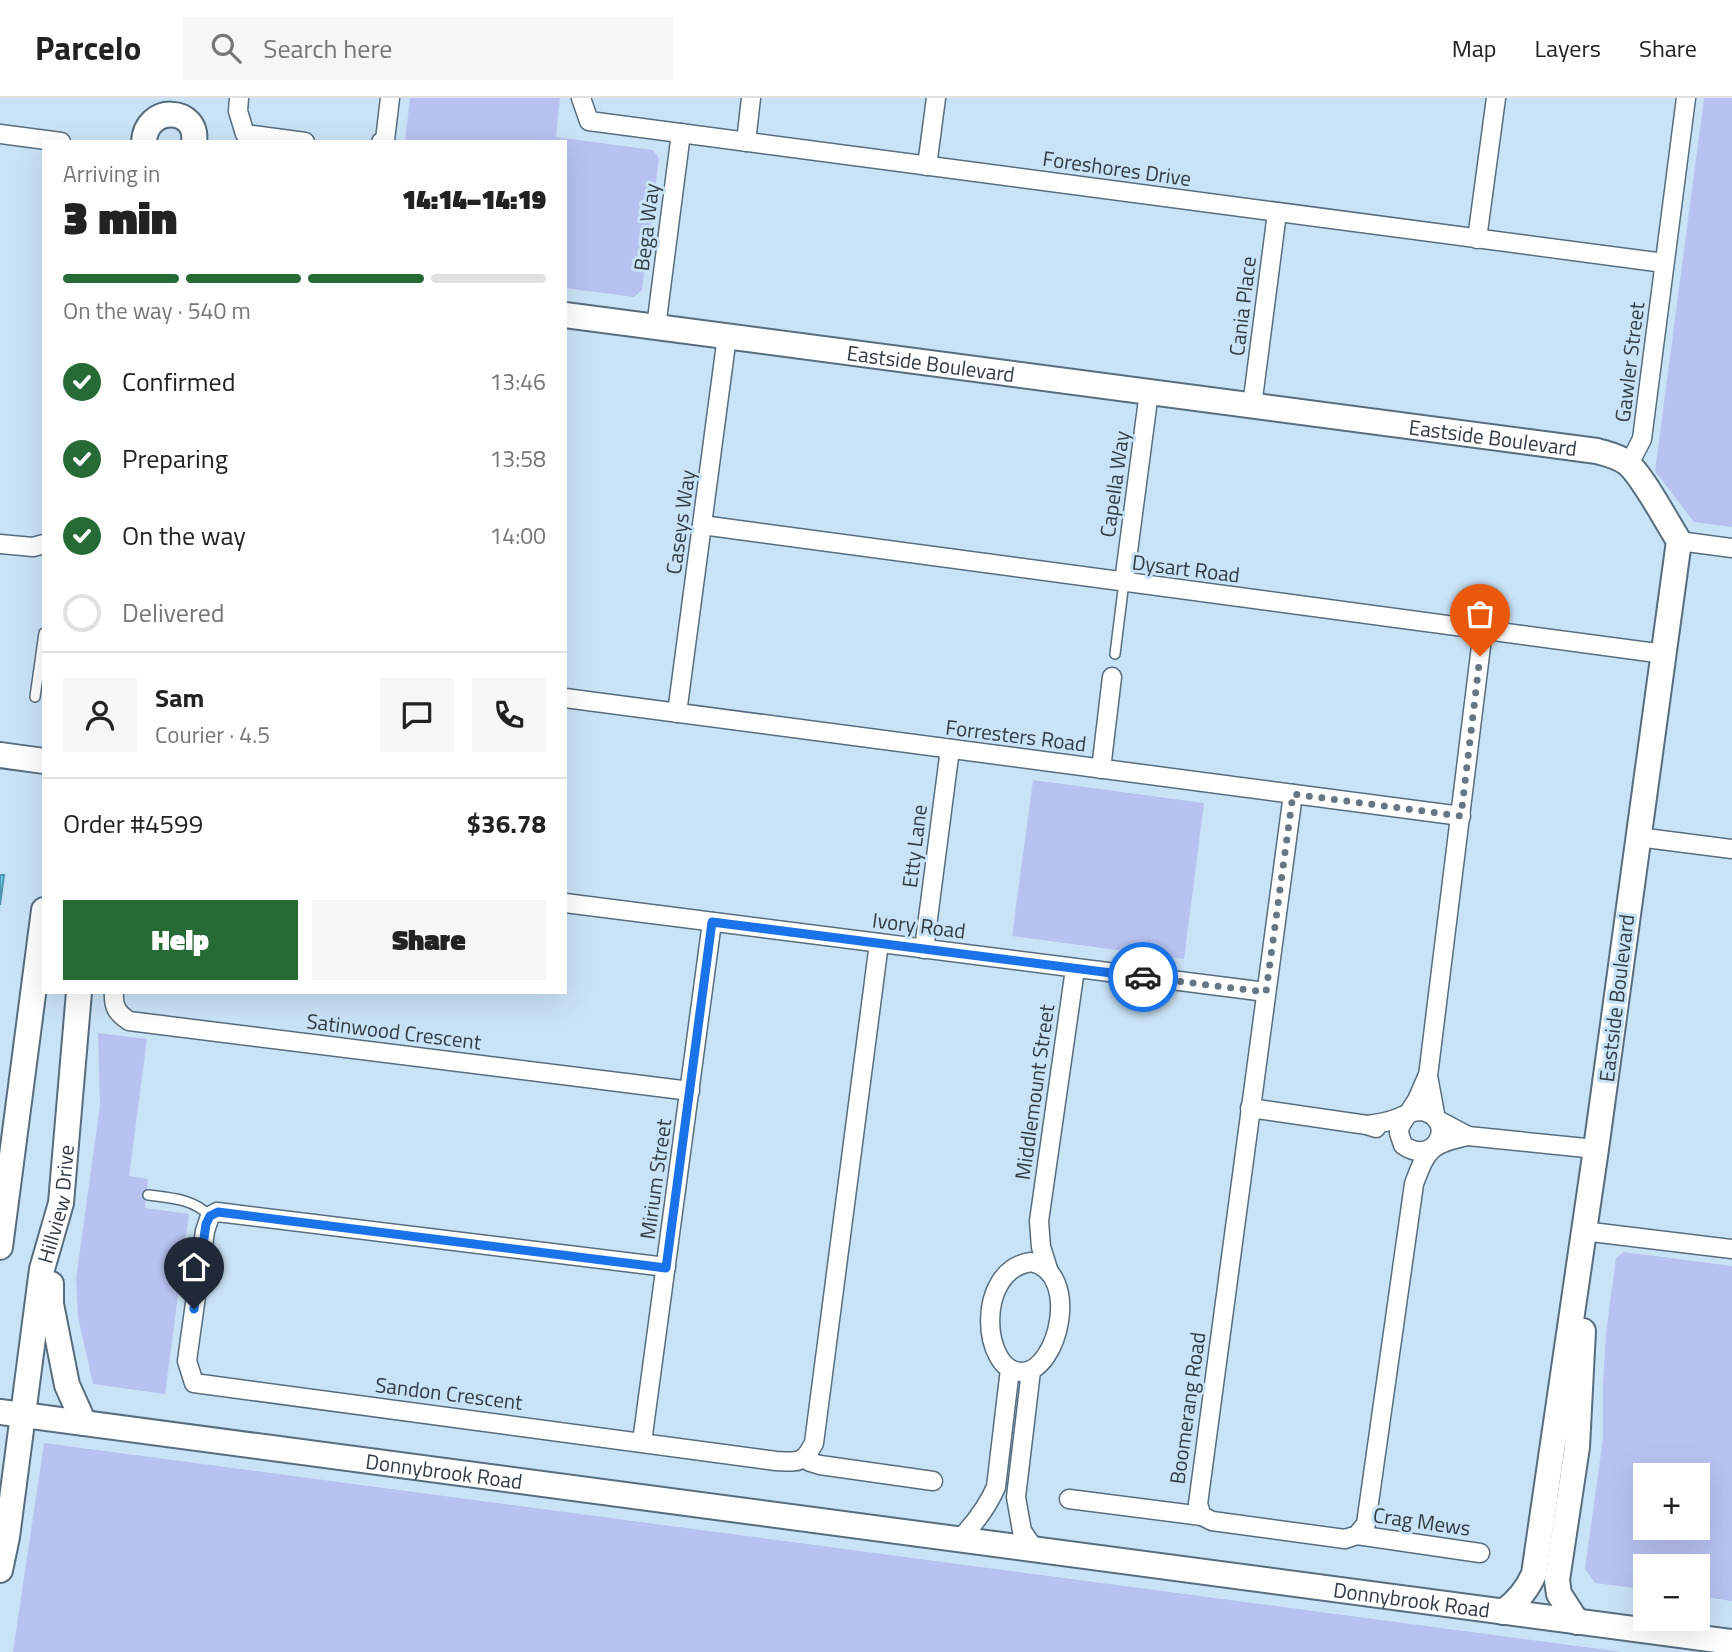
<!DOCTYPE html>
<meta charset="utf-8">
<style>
body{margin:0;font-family:"Titillium Web",sans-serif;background:#f6f6f6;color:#222;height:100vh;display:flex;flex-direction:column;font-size:26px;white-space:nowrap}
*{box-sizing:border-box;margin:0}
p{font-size:23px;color:#767676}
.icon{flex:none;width:38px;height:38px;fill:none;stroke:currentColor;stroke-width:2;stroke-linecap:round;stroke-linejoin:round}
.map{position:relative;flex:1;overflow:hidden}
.details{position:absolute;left:42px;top:42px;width:525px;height:854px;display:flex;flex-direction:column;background:#fff;border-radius:0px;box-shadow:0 7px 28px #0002}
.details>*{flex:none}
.buttons{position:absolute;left:1633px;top:1365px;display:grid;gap:14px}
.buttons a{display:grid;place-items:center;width:77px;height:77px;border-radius:0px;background:#fff;box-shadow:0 7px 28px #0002;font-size:35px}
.pin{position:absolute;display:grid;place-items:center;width:60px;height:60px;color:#fff;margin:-72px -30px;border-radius:50% 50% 50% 0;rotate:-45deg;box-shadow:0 0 7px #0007}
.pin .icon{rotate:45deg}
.courier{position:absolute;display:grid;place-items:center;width:70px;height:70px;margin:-35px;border:5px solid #1a73e8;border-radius:50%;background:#fff;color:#222;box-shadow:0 2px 9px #0007}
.summary em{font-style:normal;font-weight:800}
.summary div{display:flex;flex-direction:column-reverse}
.summary{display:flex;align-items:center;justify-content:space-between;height:119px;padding:0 21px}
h1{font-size:46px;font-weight:800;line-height:52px}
.bar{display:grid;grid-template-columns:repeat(4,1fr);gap:10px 7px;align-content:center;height:84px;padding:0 21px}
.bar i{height:9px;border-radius:5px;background:#e0e0e0}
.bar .current{background:#266a35}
.bar p{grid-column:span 4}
.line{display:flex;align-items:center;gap:18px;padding:0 21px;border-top:2px solid #e0e0e0}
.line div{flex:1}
.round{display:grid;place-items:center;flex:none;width:74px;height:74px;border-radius:0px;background:#f6f6f6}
ol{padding:0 21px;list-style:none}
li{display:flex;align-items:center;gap:21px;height:77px}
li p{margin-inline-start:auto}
li .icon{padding:7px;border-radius:50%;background:#266a35;color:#fff;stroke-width:4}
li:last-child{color:#767676}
li i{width:38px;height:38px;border:4px solid #e0e0e0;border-radius:50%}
.primary-button{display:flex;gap:14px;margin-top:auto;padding:14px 21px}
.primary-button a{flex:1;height:80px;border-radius:0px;background:#266a35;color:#fff;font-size:28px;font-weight:800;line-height:80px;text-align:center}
.primary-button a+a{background:#f6f6f6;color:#222}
header{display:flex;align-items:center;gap:42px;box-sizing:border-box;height:98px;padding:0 35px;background:#fff;border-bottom:2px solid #e0e0e0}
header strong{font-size:33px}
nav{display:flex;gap:38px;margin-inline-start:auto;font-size:24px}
.search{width:490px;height:63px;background:#f6f6f6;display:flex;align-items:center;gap:18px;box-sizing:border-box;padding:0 24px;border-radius:0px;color:#767676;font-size:26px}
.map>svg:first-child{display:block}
.green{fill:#b8c2f0;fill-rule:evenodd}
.building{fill:#6fd7f8;stroke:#4e96ae;stroke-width:2}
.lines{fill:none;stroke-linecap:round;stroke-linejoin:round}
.lane-casing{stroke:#566d7e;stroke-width:12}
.street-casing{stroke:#566d7e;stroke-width:21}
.secondary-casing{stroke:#566d7e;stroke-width:28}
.lane{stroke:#fff;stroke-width:9}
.street{stroke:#fff;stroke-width:18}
.secondary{stroke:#fff;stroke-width:24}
.done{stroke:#667682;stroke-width:7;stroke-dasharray:0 12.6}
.route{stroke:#1a73e8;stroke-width:9}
.labels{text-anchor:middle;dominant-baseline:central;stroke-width:6;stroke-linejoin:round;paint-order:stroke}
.street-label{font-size:21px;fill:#313c43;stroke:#c9e3f6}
</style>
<header>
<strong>Parcelo</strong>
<div class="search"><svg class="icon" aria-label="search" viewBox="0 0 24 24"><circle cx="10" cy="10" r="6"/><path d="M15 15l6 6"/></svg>Search here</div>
<nav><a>Map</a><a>Layers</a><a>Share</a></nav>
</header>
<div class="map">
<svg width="1732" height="1554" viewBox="0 0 1732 1554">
<rect width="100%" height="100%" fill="#c9e3f6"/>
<!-- green -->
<g class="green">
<path d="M 410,0 L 560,0 L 556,39 L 653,52 L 659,60 L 642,192 L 634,199 L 565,190 L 565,44 L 405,44 Z"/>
<path d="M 1704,0 L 1732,0 L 1732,429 L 1694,424 L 1655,373 Z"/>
<path d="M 1033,682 L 1204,705 L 1184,861 L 1012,838 Z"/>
<path d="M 98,935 L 147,941 L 129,1078 L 148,1081 L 145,1110 L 189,1116 L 165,1296 L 93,1286 L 78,1219 L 76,1181 L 100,1007 Z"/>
<path d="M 1624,1154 L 1732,1168 L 1732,1503 L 1698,1498 L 1698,1468 L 1645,1468 L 1645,1491 L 1595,1485 L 1585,1471 L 1603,1340 L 1603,1287 L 1606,1235 L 1616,1160 ZM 1645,1377 L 1698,1377 L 1698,1430 L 1645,1430 Z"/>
<path d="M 44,1345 L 1623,1554 L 13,1554 Z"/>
</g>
<!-- building -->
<path class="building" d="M 0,777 L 4,777 L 0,807 Z"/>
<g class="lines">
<defs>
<g id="lane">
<path d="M 1115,556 L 1124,484"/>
<path d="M 35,599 L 44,535"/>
<path d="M 148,1097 C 172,1100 193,1101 210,1118"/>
</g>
<g id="street">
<path d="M 239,0 L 238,13 L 245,36 L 305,44"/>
<path d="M 581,0 L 589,23 L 1664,165"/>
<path d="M 0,36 L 61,44"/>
<path d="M 381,44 L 385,42 L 390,0"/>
<path d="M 746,44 L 751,0"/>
<path d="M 927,68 L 936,0"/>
<path d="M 1477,141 L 1496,0"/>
<path d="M 656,229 L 681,35"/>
<path d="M 1252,308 L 1277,115"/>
<path d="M 1629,366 L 1642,341 L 1686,0"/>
<path d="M 702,427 L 1664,556"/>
<path d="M 1679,443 L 1732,450"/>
<path d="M 0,446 L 33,449 L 44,446"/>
<path d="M 1124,484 L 1149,294"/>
<path d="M 1483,532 L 1428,978 L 1436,1021 L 1468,1038 L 1596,1051"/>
<path d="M 565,600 L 1461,718"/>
<path d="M 677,615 L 727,238"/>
<path d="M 1101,671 L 1112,579"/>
<path d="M 1293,696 L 1198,1406 L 1202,1418 L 1212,1423 L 1345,1441 L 1357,1437 L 1366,1426 L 1414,1086 C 1427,1050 1431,1046 1468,1038"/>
<path d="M 1638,739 L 1732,751"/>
<path d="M 565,805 L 1266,894"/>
<path d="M 924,851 L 950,651"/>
<path d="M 114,894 C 113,909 117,915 129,923 L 690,993"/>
<path d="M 1250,1010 L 1367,1027 L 1376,1030"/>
<path d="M 1367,1027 C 1374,1026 1382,1025 1389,1023 C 1402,1020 1417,1008 1430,1016 C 1455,1030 1432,1068 1403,1047 L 1399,1035 L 1400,1028 L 1417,1002 L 1427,979"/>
<path d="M 1583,1133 L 1732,1151"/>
<path d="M 1031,1164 C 1081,1174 1059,1273 1022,1274 C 982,1275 974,1172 1031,1164 Z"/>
<path d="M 666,1169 L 217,1114 L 210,1118 L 205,1133 L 187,1263 L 194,1285 L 776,1363 C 799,1364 803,1366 814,1345 L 879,845"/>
<path d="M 1048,1171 L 1041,1149 L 1039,1123 L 1075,871"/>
<path d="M 1031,1273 L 1016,1399 L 1022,1433 L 1035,1452"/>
<path d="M 642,1344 L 712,824"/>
<path d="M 806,1360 L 810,1364 L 820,1367 L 933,1383"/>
<path d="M 1069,1401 L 1202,1418"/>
<path d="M 1357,1437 L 1480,1455"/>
<path d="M 960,1441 C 975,1425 987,1410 996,1389 L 1010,1271"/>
</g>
<g id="secondary">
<path d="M 144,44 C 146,6 199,9 194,44"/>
<path id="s1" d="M 565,217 L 1597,353 C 1607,356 1618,358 1627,365 C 1642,377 1667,424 1679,443 L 1596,1051 L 1534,1476 C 1527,1492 1517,1504 1503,1514"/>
<path d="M 0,657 L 44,663"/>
<path d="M 0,1149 L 44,812"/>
<path d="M 51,1186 L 51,1206 L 67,1287 L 84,1325"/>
<path id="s2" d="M 0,1314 L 1732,1544"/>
<path id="s3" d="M 0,1472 L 7,1439 L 42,1171 L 61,1105 L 79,894"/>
<path d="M 1577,1524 L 1559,1496 L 1557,1482 L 1577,1349 L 1583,1233"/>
</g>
</defs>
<!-- lane casing -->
<use href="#lane" class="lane-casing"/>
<!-- street casing -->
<use href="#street" class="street-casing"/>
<!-- secondary casing -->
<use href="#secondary" class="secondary-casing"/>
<!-- lane -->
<use href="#lane" class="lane"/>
<!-- street -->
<use href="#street" class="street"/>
<!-- secondary -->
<use href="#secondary" class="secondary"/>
</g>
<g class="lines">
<!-- done -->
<path class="done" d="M 1143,879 L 1266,894 L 1293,696 L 1461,718 L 1480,558"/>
<!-- route -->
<path class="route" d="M 194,1211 L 206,1126 L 210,1118 L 218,1114 L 666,1170 L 712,824 L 1143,879"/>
</g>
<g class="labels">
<!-- street labels -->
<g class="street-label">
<text transform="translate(1117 70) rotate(8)">Foreshores Drive</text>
<text transform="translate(646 129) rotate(-83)">Bega Way</text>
<text transform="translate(1242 208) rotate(-83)">Cania Place</text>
<text transform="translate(1629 264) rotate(-83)">Gawler Street</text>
<text stroke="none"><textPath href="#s1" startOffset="369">Eastside Boulevard</textPath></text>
<text stroke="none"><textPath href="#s1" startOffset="936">Eastside Boulevard</textPath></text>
<text transform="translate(1114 386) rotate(-82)">Capella Way</text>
<text transform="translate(680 424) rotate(-82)">Caseys Way</text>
<text transform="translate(1186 470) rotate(7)">Dysart Road</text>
<text transform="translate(1016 637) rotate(7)">Forresters Road</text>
<text transform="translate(914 748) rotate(-83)">Etty Lane</text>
<text transform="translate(919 827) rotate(7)">Ivory Road</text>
<text transform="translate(1616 900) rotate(-83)">Eastside Boulevard</text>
<text transform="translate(394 933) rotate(7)">Satinwood Crescent</text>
<text transform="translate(1034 994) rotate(-82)">Middlemount Street</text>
<text transform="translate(655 1081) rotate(-82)">Mirium Street</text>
<text stroke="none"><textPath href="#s3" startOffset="371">Hillview Drive</textPath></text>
<text transform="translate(449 1295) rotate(7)">Sandon Crescent</text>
<text transform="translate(1187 1310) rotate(-82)">Boomerang Road</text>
<text stroke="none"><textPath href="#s2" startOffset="448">Donnybrook Road</textPath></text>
<text transform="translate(1422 1423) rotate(8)">Crag Mews</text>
<text stroke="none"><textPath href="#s2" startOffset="1424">Donnybrook Road</textPath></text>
</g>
</g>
</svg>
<div class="buttons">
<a>+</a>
<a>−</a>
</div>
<div class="pin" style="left:1480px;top:558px;background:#ea580c"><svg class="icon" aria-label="bag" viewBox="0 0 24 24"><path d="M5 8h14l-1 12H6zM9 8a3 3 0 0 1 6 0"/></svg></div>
<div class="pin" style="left:194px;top:1211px;background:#1f2937"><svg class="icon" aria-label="home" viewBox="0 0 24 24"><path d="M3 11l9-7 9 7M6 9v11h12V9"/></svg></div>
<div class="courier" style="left:1143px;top:879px"><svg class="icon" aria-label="car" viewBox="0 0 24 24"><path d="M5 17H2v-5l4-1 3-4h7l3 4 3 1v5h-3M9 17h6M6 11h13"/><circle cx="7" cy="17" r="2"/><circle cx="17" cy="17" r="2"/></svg></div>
<section class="details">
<div class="summary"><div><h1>3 min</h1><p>Arriving in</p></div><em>14:14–14:19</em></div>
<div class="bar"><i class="current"></i><i class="current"></i><i class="current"></i><i></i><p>On the way · 540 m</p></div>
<ol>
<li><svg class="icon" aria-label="check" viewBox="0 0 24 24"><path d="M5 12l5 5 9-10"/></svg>Confirmed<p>13:46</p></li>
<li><svg class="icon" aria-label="check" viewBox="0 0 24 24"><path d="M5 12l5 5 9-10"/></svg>Preparing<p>13:58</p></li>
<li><svg class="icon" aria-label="check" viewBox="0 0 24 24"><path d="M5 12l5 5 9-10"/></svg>On the way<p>14:00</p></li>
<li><i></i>Delivered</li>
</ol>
<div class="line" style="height:126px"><a class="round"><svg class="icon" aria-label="person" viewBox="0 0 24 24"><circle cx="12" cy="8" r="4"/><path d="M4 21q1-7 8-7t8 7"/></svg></a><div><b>Sam</b><p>Courier · 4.5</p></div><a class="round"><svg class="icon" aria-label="chat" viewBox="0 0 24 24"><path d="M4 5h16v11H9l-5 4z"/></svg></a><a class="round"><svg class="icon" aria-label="phone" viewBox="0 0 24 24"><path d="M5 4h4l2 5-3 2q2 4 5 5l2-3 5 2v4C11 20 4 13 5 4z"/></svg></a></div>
<div class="line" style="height:91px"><div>Order #4599</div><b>$36.78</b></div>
<div class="primary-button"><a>Help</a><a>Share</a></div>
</section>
</div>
